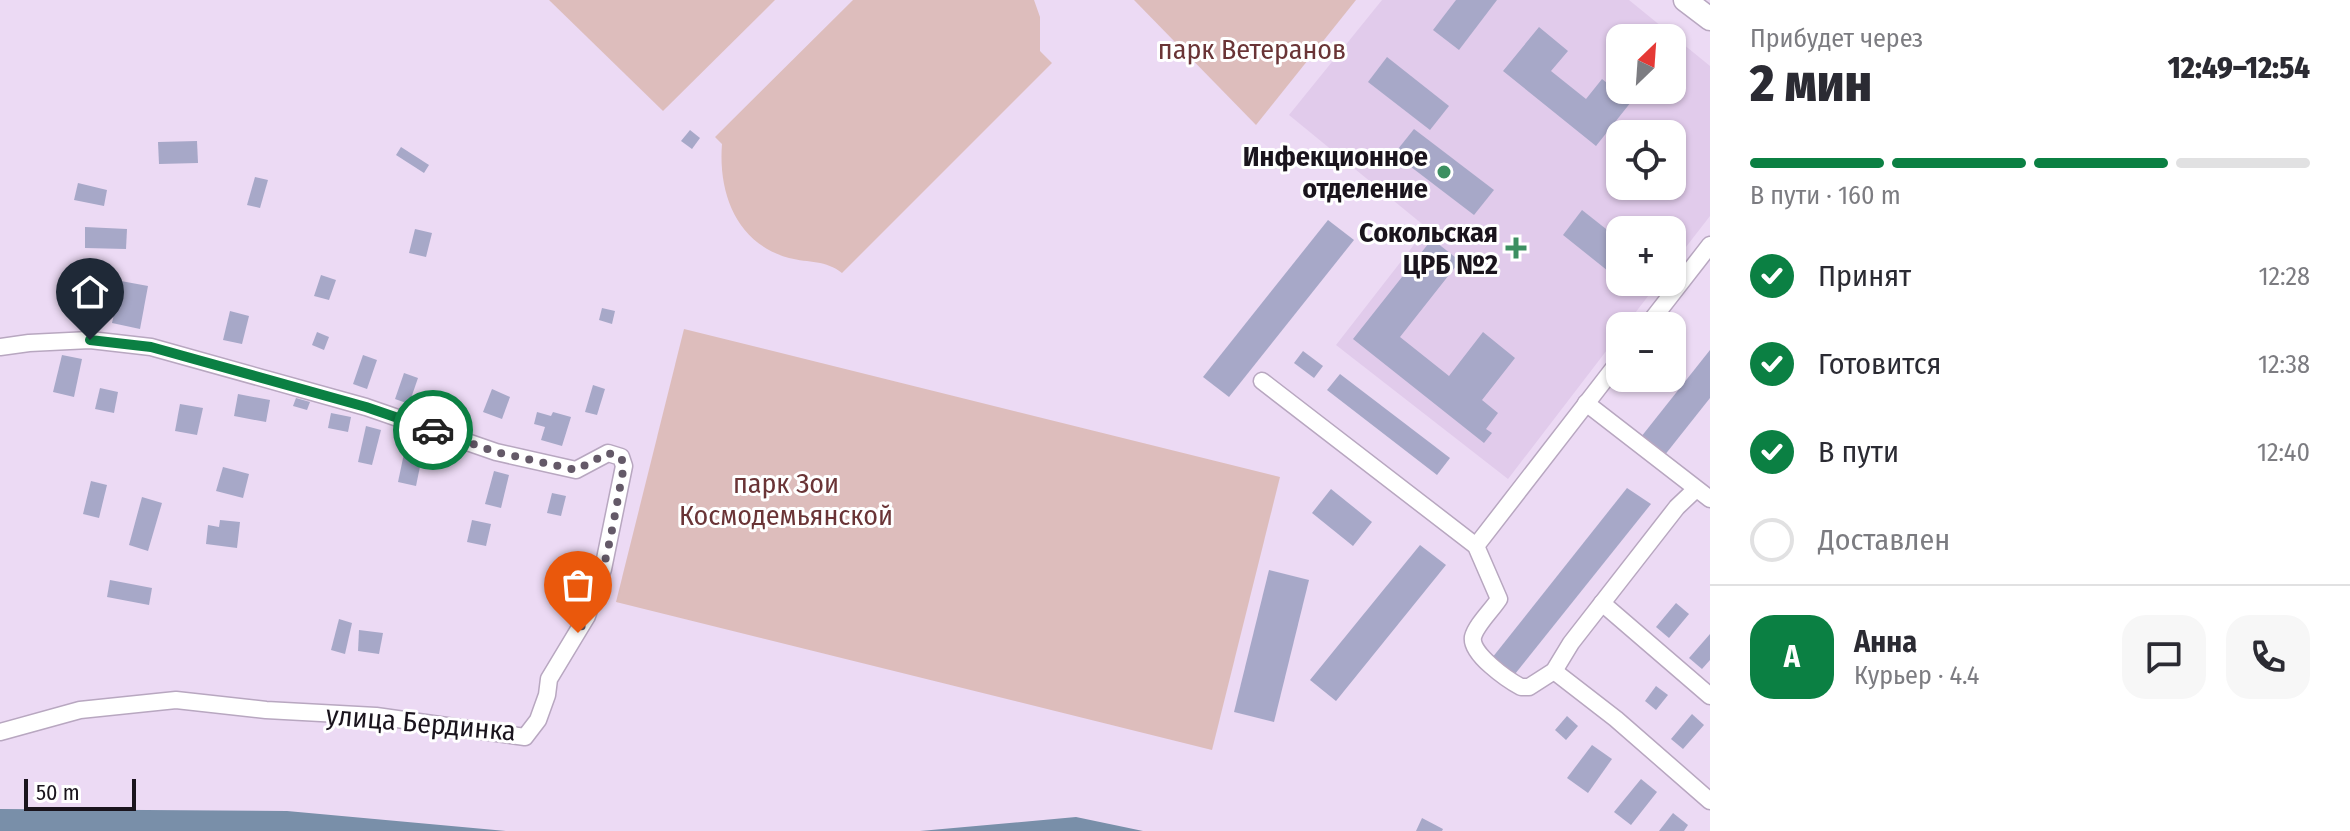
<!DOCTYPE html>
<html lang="ru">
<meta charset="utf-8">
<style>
body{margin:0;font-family:"Fira Sans Condensed",sans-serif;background:#f7f7f7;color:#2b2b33;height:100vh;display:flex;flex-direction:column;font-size:30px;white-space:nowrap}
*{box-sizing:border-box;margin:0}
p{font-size:26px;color:#7c7c81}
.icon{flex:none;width:44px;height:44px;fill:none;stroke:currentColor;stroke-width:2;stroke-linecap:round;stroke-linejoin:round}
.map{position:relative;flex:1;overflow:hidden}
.drawer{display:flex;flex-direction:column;background:#fff;width:640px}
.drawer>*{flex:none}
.needle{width:52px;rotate:25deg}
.buttons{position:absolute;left:1606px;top:24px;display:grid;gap:16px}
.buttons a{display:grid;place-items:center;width:80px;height:80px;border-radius:16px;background:#fff;box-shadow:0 2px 6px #0004;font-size:40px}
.scale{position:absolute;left:24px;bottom:20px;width:112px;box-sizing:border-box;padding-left:8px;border:4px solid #1a141d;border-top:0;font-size:22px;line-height:28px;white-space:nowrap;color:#1a141d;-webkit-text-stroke:6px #fff;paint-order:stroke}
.pin{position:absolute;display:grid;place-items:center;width:68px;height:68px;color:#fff;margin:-82px -34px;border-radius:50% 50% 50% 0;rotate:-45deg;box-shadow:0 0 8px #0007}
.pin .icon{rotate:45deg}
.courier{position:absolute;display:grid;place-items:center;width:80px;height:80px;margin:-40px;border:6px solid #0b8043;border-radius:50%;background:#fff;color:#222;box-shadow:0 2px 10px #0007}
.head em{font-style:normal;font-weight:800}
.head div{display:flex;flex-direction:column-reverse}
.head{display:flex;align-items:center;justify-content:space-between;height:136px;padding:0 40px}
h1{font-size:52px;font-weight:800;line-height:60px}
.bar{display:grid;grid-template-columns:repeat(4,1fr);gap:12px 8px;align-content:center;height:96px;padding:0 40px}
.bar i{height:10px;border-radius:6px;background:#e1e1e2}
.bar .on{background:#0b8043}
.bar p{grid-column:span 4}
.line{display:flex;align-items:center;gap:20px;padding:0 40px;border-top:2px solid #e1e1e2}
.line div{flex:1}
.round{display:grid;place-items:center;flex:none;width:84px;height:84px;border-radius:24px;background:#f7f7f7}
ol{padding:0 40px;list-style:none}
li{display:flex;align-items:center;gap:24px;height:88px}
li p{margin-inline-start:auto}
li .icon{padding:8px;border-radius:50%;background:#0b8043;color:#fff;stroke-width:4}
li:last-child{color:#7c7c81}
li i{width:44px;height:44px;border:4px solid #e1e1e2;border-radius:50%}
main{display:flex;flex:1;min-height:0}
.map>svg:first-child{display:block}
.built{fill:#e1cbeb;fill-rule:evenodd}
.green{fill:#ddbdbc}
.water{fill:#798fa9}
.building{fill:#a7a8c8}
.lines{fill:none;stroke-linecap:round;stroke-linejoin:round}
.minor-casing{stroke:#b8a7c0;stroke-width:19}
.secondary-casing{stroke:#b8a7c0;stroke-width:25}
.minor{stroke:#fff;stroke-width:16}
.secondary{stroke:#fff;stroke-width:22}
.done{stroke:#645968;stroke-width:8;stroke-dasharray:0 14.4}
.route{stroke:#0b8043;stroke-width:10}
.poi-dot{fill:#3c8f61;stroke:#fff;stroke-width:3}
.labels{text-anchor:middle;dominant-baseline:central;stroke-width:6;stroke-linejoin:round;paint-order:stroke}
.park-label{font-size:28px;fill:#6a3436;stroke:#fff}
.poi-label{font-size:28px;font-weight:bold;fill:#1a141d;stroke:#fff;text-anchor:end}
.street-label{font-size:28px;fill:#1a141d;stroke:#fff}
</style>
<main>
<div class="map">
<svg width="1710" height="831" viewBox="0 0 1710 831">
<rect width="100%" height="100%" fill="#ecdaf4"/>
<!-- built -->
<path class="built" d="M 1382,0 L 1629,0 L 1710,66 L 1710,216 L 1672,265 L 1672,230 L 1620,230 L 1620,282 L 1659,282 L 1625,326 L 1620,326 L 1620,333 L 1508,479 L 1336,345 L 1427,228 L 1289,115 ZM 1620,38 L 1672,38 L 1672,90 L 1620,90 ZM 1620,134 L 1672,134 L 1672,186 L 1620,186 Z"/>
<!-- green -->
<g class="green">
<path d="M 549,0 L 775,0 L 663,111 Z"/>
<path d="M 853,0 L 1034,0 L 1040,17 L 1040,51 L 1052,63 L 842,273 C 826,260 809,263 789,258 C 737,244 718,194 722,144 L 715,137 Z"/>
<path d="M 1134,0 L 1356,0 L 1256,125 Z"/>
<path d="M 684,329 L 1280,477 L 1212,750 L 616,602 Z"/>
</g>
<!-- water -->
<g class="water">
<path d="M 0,809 L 287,811 L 506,831 L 0,831 Z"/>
<path d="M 1076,817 L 1143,831 L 920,831 Z"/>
</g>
<!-- building -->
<g class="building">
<path d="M 1456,0 L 1497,0 L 1459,50 L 1433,30 Z"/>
<path d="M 1539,27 L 1568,51 L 1551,71 L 1586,99 L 1602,79 L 1631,102 L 1596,146 L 1503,71 Z"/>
<path d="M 1387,57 L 1449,106 L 1430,130 L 1368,82 Z"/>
<path d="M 1414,129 L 1494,190 L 1474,215 L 1394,154 Z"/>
<path d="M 690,130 L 700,138 L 692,149 L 681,141 Z"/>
<path d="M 197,141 L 198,163 L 159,164 L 158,142 Z"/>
<path d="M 401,147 L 429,165 L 424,173 L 396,155 Z"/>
<path d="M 255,177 L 268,180 L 260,208 L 247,205 Z"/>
<path d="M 78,183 L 107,190 L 104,206 L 74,200 Z"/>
<path d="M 1582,210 L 1620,240 L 1620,267 L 1613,275 L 1563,235 Z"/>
<path d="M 1328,220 L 1354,240 L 1229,397 L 1203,377 Z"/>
<path d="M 85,227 L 127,229 L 126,249 L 85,248 Z"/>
<path d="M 415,229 L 432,233 L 426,257 L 409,253 Z"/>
<path d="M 1432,239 L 1460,261 L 1400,337 L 1449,376 L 1483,332 L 1515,358 L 1482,400 L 1498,413 L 1486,429 L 1492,433 L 1484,443 L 1353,339 Z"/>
<path d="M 321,275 L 336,280 L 329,300 L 314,296 Z"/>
<path d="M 121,281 L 148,286 L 140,329 L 112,323 Z"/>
<path d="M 77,287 L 97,289 L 94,323 L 74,321 Z"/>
<path d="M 602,308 L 615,311 L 612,324 L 599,320 Z"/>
<path d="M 230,311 L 249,316 L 242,344 L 223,340 Z"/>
<path d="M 317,332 L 329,337 L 324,350 L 312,345 Z"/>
<path d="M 1710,350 L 1710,398 L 1664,456 L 1641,437 Z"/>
<path d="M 1303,351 L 1323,366 L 1314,378 L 1294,363 Z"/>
<path d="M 62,355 L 82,359 L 74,397 L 53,392 Z"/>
<path d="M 363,355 L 377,360 L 367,389 L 353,384 Z"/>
<path d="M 404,373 L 418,378 L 409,404 L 395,399 Z"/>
<path d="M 1340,374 L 1450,458 L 1437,475 L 1327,390 Z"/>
<path d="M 593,385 L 605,389 L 597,415 L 585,412 Z"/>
<path d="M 100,388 L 118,392 L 114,413 L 95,409 Z"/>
<path d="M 492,389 L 510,397 L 502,419 L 483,412 Z"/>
<path d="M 238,394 L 270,400 L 266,422 L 234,416 Z"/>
<path d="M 296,398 L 310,402 L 307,410 L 293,406 Z"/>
<path d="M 180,404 L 203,408 L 197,435 L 175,431 Z"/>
<path d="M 440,404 L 457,410 L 452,426 L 434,420 Z"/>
<path d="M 537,412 L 551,416 L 553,412 L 571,417 L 562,446 L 541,440 L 545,427 L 534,424 Z"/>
<path d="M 331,413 L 351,417 L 348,432 L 328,428 Z"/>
<path d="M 366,426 L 381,430 L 372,465 L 358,462 Z"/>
<path d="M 406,444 L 424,447 L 416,486 L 398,482 Z"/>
<path d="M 223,467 L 249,474 L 243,498 L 216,491 Z"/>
<path d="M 494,471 L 509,475 L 501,508 L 485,504 Z"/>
<path d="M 91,481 L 107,485 L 99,518 L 83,514 Z"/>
<path d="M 1627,488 L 1651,504 L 1515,674 L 1492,658 Z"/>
<path d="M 1331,489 L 1372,522 L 1353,546 L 1312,513 Z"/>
<path d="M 552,493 L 566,496 L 561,516 L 547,513 Z"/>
<path d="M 142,497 L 162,503 L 148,551 L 129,545 Z"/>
<path d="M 220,520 L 240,522 L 237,548 L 206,544 L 208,525 L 219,527 Z"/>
<path d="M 472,520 L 491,524 L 486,546 L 467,542 Z"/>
<path d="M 1420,545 L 1446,565 L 1336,701 L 1310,680 Z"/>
<path d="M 1269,570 L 1309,580 L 1274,722 L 1234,712 Z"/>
<path d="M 110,580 L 152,588 L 149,605 L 107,597 Z"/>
<path d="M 1676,603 L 1689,614 L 1669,638 L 1656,627 Z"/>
<path d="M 339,619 L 352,623 L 345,654 L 331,650 Z"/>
<path d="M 359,630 L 383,633 L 379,654 L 358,651 Z"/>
<path d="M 1710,634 L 1710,660 L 1702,669 L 1689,658 Z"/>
<path d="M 1656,686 L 1668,695 L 1656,710 L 1645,701 Z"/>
<path d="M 1692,714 L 1704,725 L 1683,749 L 1671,739 Z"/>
<path d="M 1567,716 L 1578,726 L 1566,740 L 1555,730 Z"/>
<path d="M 1592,745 L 1612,759 L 1588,793 L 1567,778 Z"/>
<path d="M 1641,779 L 1657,792 L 1631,825 L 1614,812 Z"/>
<path d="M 1673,813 L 1688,825 L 1684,831 L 1659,831 Z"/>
<path d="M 1422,818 L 1443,829 L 1442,831 L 1416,831 Z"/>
</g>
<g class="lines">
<defs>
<g id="minor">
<path d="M 1647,326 L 1710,245"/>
<path d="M 0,347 L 29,343 L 90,340 L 151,347 L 366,407 L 496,452 L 576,470 L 608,453 L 621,457 L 624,466 L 603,569 L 587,616 L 549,679 L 547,695 L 538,720 L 525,737 L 376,716 L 266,710 L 176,700 L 80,710 L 0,732"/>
<path d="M 1262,381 L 1476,546 L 1499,599 C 1492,610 1476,625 1473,637 C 1470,654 1508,680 1521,687 L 1529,687 L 1554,671 L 1571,643 L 1677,507 L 1696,489"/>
<path d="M 1586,403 L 1710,499"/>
<path d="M 1476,546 L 1620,360"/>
<path d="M 1602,603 L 1710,696"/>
<path d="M 1554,671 L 1616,719 L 1710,801"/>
</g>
<path id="secondary" d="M 1685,0 L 1710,19"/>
</defs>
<!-- minor casing -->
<use href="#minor" class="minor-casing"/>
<!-- secondary casing -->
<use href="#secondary" class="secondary-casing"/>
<!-- minor -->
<use href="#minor" class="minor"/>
<!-- secondary -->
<use href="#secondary" class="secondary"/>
</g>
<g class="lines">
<!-- done -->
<path class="done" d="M 433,430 L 496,452 L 576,470 L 608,453 L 621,457 L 624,466 C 613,522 606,582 578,633"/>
<!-- route -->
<path class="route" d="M 90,340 L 151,347 L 366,407 L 433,430"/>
</g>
<!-- markers -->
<g class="poi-dot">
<circle cx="1444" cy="172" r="8"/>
<path d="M1512 236h8v8h8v8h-8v8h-8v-8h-8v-8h8z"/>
</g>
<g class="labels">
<!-- park labels -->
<g class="park-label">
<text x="1252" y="49">парк Ветеранов</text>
<text x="786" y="483">парк Зои<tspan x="786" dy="32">Космодемьянской</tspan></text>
</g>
<!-- poi labels -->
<g class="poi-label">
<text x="1428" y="156">Инфекционное<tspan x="1428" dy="32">отделение</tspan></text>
<text x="1498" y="232">Сокольская<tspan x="1498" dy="32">ЦРБ №2</tspan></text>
</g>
<!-- street labels -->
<g class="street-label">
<text transform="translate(421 723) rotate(5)">улица Бердинка</text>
</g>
</g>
</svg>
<div class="buttons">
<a><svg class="needle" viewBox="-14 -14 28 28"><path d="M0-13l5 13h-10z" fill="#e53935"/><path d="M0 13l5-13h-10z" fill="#7c7c81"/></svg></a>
<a><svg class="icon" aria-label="locate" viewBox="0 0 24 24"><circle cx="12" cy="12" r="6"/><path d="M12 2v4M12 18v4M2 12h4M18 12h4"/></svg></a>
<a>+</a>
<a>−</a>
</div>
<div class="scale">50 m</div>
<div class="pin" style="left:578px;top:633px;background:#ea580c"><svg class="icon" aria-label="bag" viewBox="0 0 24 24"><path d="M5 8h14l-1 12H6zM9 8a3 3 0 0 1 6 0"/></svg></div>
<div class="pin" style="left:90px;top:340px;background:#1f2937"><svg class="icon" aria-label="home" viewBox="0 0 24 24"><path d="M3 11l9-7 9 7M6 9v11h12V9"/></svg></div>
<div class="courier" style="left:433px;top:430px"><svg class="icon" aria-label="car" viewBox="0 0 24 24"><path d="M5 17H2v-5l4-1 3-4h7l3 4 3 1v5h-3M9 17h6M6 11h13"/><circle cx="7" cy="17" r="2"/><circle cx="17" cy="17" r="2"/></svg></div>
</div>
<section class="drawer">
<div class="head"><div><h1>2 мин</h1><p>Прибудет через</p></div><em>12:49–12:54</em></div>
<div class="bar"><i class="on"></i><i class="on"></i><i class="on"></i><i></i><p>В пути · 160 m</p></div>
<ol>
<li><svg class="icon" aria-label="check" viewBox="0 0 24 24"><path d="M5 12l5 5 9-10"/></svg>Принят<p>12:28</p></li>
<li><svg class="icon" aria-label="check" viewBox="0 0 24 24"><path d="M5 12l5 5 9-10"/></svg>Готовится<p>12:38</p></li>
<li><svg class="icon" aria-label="check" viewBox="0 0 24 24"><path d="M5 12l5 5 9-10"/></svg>В пути<p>12:40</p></li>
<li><i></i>Доставлен</li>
</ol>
<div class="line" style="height:144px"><b class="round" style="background:#0b8043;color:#fff">А</b><div><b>Анна</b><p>Курьер · 4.4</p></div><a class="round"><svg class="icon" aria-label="chat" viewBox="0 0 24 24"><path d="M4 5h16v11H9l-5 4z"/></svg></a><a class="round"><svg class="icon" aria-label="phone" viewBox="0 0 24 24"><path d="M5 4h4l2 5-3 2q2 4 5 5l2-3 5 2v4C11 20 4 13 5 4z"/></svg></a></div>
</section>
</main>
